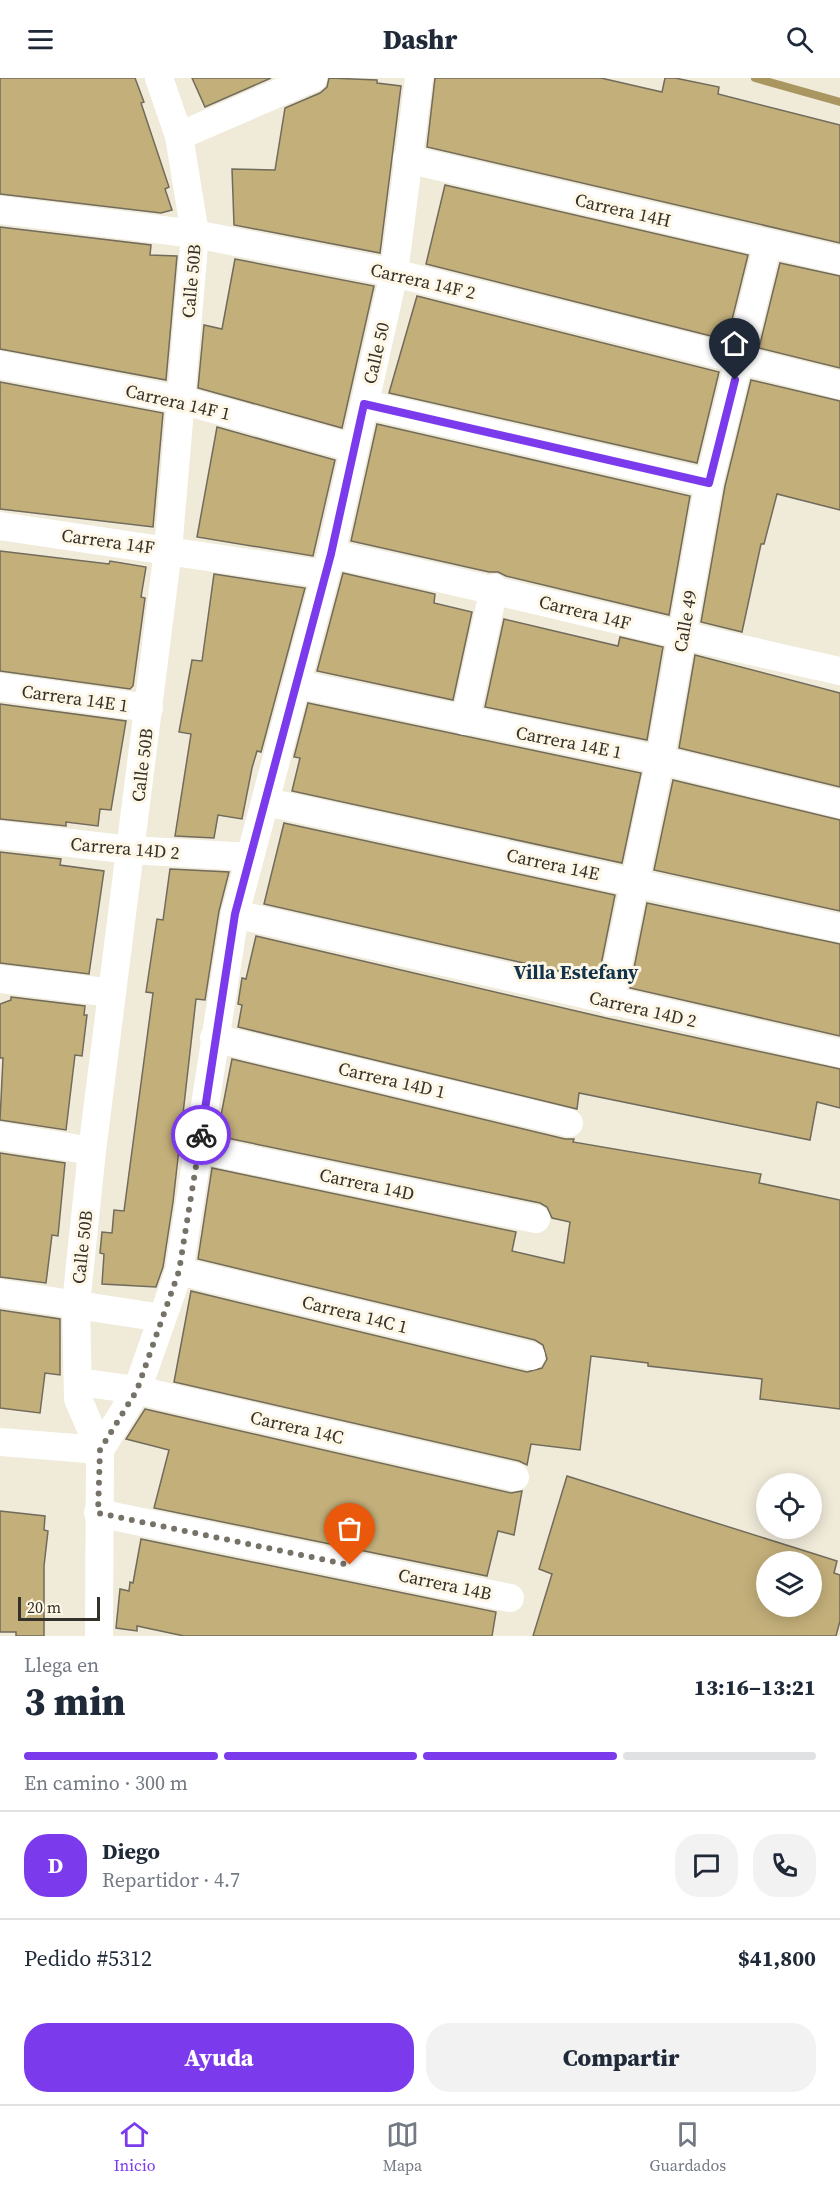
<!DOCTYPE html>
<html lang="es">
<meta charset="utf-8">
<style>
body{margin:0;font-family:"Source Serif 4",serif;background:#f2f2f3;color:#1f2937;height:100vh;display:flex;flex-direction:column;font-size:22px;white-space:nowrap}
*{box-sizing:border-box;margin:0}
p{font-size:20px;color:#747a83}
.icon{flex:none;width:33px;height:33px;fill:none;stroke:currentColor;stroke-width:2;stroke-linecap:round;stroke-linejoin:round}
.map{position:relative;height:1558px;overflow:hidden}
.side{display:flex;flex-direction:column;background:#fff;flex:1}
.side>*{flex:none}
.buttons{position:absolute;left:756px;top:1395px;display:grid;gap:12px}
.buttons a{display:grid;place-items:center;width:66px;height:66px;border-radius:50%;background:#fff;box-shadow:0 3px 15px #0003;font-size:30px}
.scale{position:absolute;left:18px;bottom:15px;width:82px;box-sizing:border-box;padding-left:6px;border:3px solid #34312a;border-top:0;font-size:16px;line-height:21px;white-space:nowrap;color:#34312a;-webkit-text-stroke:4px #fef7e6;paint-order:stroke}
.pin{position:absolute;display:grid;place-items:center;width:51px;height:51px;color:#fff;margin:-62px -26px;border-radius:50% 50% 50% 0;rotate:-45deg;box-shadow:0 0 6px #0007}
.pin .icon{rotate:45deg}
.courier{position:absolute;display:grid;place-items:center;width:60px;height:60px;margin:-30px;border:4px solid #7c3aed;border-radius:50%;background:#fff;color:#222;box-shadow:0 2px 8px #0007}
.head em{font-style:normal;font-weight:800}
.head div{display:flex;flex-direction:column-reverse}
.head{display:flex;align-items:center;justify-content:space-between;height:102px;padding:0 24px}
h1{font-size:39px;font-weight:800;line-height:45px}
.bar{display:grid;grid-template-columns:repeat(4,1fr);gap:9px 6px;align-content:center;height:72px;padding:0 24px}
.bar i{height:8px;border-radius:4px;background:#e0e1e3}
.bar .current{background:#7c3aed}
.bar p{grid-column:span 4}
.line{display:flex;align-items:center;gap:15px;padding:0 24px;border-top:2px solid #e0e1e3}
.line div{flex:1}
.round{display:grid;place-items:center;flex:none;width:63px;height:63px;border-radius:24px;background:#f2f2f3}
.action{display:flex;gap:12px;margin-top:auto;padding:12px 24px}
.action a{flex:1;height:69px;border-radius:24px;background:#7c3aed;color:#fff;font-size:24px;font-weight:800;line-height:69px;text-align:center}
.action a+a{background:#f2f2f3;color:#1f2937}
header{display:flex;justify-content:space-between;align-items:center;height:78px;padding:0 24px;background:#fff;font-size:27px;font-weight:800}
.tabs{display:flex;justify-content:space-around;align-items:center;height:84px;border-top:2px solid #e0e1e3;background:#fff;font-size:16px;color:#747a83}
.tabs a{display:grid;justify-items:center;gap:3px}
.tabs .current{color:#7c3aed}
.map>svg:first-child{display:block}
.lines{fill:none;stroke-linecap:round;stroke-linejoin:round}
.stream{stroke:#a99661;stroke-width:8}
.building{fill:#c3af7a;stroke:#716b5c;stroke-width:1.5;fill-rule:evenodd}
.minor{stroke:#fff;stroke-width:28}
.done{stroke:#767267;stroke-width:6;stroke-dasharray:0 10.8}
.route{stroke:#7c3aed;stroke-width:8}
.labels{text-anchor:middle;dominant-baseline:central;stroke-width:6;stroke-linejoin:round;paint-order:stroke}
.street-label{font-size:18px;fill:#34312a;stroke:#fef7e6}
.neighbourhood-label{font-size:20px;font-weight:bold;fill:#11334c;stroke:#fef7e6}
</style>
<header><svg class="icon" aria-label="menu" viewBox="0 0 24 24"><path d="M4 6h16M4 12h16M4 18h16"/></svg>Dashr<svg class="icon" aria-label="search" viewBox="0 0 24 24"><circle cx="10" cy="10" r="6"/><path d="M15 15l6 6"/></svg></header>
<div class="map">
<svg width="840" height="1558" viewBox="0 0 840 1558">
<rect width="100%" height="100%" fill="#f0ead9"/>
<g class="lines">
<!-- stream -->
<path class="stream" d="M 755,0 L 840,24"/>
</g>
<!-- building -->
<g class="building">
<path d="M 0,0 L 135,0 L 144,24 L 141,25 L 169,109 L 165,111 L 172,132 L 161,135 L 0,116 Z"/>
<path d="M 192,0 L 271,0 L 205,29 Z"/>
<path d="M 329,0 L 377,2 L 377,5 L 401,8 L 380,175 L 234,147 L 232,91 L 275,92 L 285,30 L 320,15 L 327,9 Z"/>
<path d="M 435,0 L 601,0 L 662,14 L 665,0 L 675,0 L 719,9 L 718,16 L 840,47 L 840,165 L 427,69 Z"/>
<path d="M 445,107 L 748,177 L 727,262 L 426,186 Z"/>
<path d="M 0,149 L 151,167 L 150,177 L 177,178 L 166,302 L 0,271 Z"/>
<path d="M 235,181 L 374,208 L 342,350 L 198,310 L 204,247 L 222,251 Z"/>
<path d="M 780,185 L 840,198 L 840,290 L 759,270 Z"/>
<path d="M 417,218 L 719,294 L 697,385 L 389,315 Z"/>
<path d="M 751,302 L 840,323 L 840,432 L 777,416 L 764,466 L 761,466 L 742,554 L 701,544 L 725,408 Z"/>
<path d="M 0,304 L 163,335 L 153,449 L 0,431 Z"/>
<path d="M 377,346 L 690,418 L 669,537 L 506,498 L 498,494 L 489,494 L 351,463 Z"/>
<path d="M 217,349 L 335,382 L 313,478 L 197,459 Z"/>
<path d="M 0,473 L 109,486 L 110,483 L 146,489 L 141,519 L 145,520 L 133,608 L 130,611 L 0,593 Z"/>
<path d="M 343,495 L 435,516 L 434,525 L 472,534 L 453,622 L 317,593 Z"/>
<path d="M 214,496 L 305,510 L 261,674 L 257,673 L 252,690 L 242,741 L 218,737 L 214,760 L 175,758 L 191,656 L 179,654 L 192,582 L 202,583 Z"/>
<path d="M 504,541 L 618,568 L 620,559 L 663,569 L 647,662 L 485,629 Z"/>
<path d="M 695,577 L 840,615 L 840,709 L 679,670 Z"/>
<path d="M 308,625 L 641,695 L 622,785 L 292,713 L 300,680 L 294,679 Z"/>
<path d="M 0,626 L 126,643 L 111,732 L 100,731 L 98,748 L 66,744 L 66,748 L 0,741 Z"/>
<path d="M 673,702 L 840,742 L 840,833 L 654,792 Z"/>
<path d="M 284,745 L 615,817 L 598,902 L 264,826 Z"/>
<path d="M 0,774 L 61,781 L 60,787 L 104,793 L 89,896 L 0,885 Z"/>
<path d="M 170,791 L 229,794 L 219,833 L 205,922 L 196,921 L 173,1124 L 163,1189 L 156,1209 L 102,1206 L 104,1176 L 100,1175 L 102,1154 L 112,1155 L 114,1132 L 124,1133 L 153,915 L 146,914 L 157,841 L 163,842 Z"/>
<path d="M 647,825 L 840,866 L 840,958 L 630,910 Z"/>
<path d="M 256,858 L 606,940 L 840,991 L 840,1030 L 817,1024 L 810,1062 L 579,1015 L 577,1031 L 238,949 L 242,927 L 238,926 L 242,900 L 246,901 Z"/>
<path d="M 11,919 L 85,928 L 84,937 L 87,937 L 82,978 L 75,977 L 66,1052 L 0,1042 L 3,980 L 0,980 L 0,926 L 11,922 Z"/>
<path d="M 232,981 L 565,1061 L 574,1061 L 573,1064 L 761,1096 L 759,1105 L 840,1122 L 840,1331 L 760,1321 L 762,1301 L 648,1288 L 648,1285 L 591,1278 L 580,1372 L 531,1366 L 527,1387 L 519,1383 L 174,1304 L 191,1213 L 527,1294 L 542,1290 L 547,1281 L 543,1267 L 535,1262 L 198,1181 L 212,1090 L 516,1154 L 512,1173 L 564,1185 L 570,1144 L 552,1140 L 547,1129 L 540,1125 L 217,1058 Z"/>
<path d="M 0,1075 L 65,1085 L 58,1158 L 52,1157 L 46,1205 L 0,1199 Z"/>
<path d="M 0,1232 L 60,1241 L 60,1297 L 45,1295 L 40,1335 L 0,1330 Z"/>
<path d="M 145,1331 L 511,1415 L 522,1413 L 514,1457 L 498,1453 L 487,1498 L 154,1430 L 169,1372 L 126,1361 Z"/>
<path d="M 567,1398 L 837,1483 L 834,1495 L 840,1497 L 840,1543 L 836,1558 L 533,1558 L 552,1496 L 539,1491 ZM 766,1484 L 812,1484 L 812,1528 L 766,1528 Z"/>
<path d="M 0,1433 L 45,1438 L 44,1452 L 48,1453 L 44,1488 L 44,1558 L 16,1558 L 16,1554 L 0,1554 Z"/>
<path d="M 141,1461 L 496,1534 L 492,1558 L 184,1558 L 137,1548 L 137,1553 L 116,1550 L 120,1511 L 129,1513 L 130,1504 L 133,1505 Z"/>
</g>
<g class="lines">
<!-- minor -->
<g class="minor">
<path d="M 179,58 L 313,0"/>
<path d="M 407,81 L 840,182"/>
<path d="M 0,132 L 195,156 L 394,195 L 840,307"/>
<path d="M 0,287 L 181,322 L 354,370"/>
<path d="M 365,326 L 709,405"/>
<path d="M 0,448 L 323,496"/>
<path d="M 331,476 C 501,512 670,556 840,593"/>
<path d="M 297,606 L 660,682 L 840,726"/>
<path d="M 0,609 L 149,630"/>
<path d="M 465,643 L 494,510"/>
<path d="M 267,724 L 840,850"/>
<path d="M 0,757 L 131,772 L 250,779"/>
<path d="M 235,836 L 840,975"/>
<path d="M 0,901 L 112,915"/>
<path d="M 610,924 L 660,682 L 709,405 L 768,165"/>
<path d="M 214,960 L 569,1045"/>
<path d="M 0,1058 L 92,1073"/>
<path d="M 199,1071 L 536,1141"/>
<path d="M 179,1193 L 531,1278"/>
<path d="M 0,1215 L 162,1240"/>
<path d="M 78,1304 L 137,1312 L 515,1399"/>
<path d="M 0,1364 L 100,1372"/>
<path d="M 100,1372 L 78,1321 L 76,1226 L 92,1073 L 168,472 L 195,156 L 179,58 L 159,0"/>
<path d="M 98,1435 L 510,1520"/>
<path d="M 99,1558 L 100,1372 L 137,1312 L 179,1193 L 235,836 L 331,476 L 394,195 L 419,0"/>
</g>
</g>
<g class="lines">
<!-- done -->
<path class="done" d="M 201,1057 L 179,1193 L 137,1312 L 100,1372 L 98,1435 L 350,1487"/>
<!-- route -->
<path class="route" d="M 201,1057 L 235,836 L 331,476 L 364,326 L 709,405 L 735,302"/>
</g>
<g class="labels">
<!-- street labels -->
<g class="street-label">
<text transform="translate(623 132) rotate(13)">Carrera 14H</text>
<text transform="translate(191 203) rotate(-85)">Calle 50B</text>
<text transform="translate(423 203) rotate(13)">Carrera 14F 2</text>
<text transform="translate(376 275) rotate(-77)">Calle 50</text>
<text transform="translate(178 324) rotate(13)">Carrera 14F 1</text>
<text transform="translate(108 463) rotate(8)">Carrera 14F</text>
<text transform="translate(585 534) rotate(14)">Carrera 14F</text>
<text transform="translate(685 543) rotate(-80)">Calle 49</text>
<text transform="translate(75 620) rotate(8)">Carrera 14E 1</text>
<text transform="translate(569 664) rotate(11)">Carrera 14E 1</text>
<text transform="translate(142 687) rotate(-83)">Calle 50B</text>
<text transform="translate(125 770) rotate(5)">Carrera 14D 2</text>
<text transform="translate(553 786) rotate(12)">Carrera 14E</text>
<text transform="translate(643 931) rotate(13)">Carrera 14D 2</text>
<text transform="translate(392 1002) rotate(13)">Carrera 14D 1</text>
<text transform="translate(367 1106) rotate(12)">Carrera 14D</text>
<text transform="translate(82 1169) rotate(-84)">Calle 50B</text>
<text transform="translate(355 1236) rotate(14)">Carrera 14C 1</text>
<text transform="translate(297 1349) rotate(13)">Carrera 14C</text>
<text transform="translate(445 1506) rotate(12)">Carrera 14B</text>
</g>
<!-- neighbourhood labels -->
<g class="neighbourhood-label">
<text x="576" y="894">Villa Estefany</text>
</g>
</g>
</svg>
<div class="buttons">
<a><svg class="icon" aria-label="locate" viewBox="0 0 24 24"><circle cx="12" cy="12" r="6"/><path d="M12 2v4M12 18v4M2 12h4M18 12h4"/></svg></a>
<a><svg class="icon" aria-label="layers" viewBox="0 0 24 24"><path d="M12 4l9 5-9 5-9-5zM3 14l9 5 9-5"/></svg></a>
</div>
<div class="scale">20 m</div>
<div class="pin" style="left:350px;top:1487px;background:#ea580c"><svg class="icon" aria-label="bag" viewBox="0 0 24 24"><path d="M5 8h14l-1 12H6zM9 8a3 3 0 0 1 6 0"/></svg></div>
<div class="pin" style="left:735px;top:302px;background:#1f2937"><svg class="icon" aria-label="home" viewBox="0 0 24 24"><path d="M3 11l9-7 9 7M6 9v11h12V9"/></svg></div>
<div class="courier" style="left:201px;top:1057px"><svg class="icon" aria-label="bike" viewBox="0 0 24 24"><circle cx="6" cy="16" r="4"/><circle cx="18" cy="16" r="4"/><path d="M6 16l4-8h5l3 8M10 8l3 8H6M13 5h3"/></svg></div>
</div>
<section class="side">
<div class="head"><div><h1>3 min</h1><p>Llega en</p></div><em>13:16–13:21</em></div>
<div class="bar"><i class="current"></i><i class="current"></i><i class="current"></i><i></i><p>En camino · 300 m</p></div>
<div class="line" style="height:108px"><b class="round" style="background:#7c3aed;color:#fff">D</b><div><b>Diego</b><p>Repartidor · 4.7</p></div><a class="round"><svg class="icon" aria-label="chat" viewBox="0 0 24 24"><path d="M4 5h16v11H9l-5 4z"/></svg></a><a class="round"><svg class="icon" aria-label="phone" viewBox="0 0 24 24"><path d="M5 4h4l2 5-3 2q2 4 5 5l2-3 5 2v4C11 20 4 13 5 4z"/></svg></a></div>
<div class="line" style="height:78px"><div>Pedido #5312</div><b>$41,800</b></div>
<div class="action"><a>Ayuda</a><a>Compartir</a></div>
</section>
<nav class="tabs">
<a class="current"><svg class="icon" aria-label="home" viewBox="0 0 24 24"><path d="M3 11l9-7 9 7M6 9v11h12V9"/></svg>Inicio</a>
<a><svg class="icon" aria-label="map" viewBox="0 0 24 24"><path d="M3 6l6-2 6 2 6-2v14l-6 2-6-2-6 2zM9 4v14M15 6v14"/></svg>Mapa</a>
<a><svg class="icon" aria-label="saved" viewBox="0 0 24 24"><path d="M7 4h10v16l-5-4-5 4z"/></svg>Guardados</a>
</nav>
